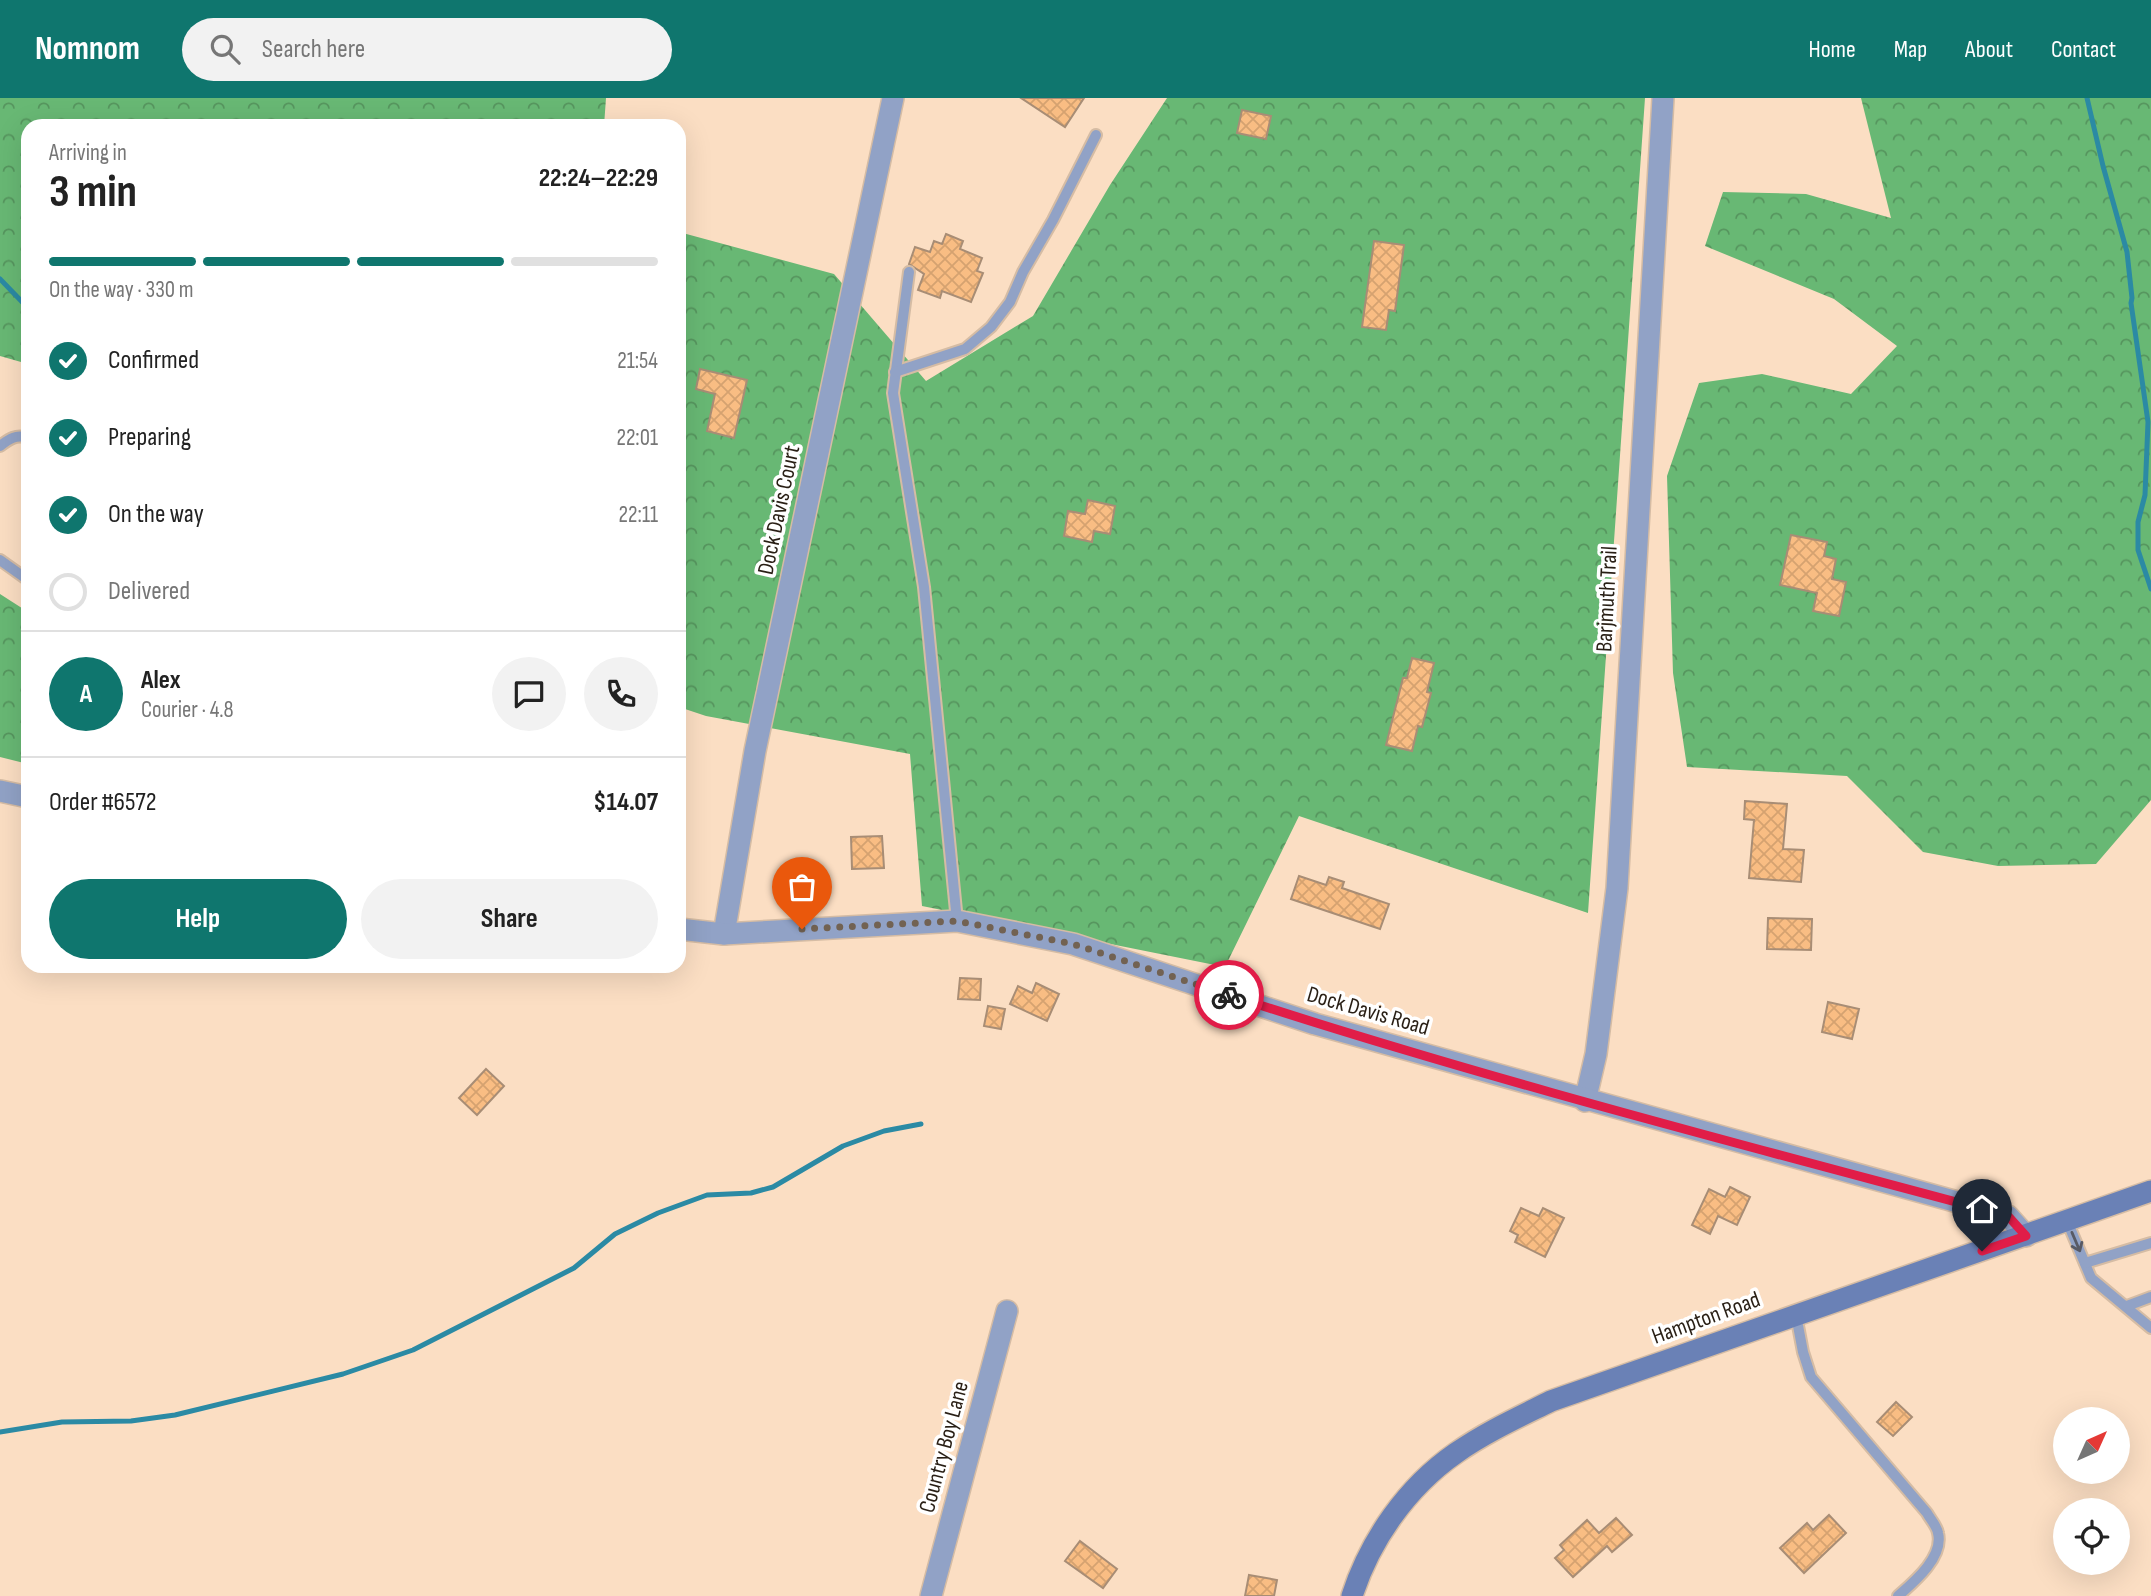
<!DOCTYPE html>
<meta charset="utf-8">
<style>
body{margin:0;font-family:"Sofia Sans Condensed",sans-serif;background:#f2f2f2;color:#222;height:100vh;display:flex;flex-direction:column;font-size:26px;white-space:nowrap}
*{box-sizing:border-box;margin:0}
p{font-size:23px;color:#767676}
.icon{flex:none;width:38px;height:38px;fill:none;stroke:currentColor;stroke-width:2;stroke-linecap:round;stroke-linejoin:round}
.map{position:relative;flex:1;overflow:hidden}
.panel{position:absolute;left:21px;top:21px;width:665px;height:854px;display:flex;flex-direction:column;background:#fff;border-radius:21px;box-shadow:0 7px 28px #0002}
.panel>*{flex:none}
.needle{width:46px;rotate:45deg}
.tools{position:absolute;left:2053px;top:1309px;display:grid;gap:14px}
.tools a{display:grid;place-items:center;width:77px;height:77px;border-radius:50%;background:#fff;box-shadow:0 7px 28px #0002;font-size:35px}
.pin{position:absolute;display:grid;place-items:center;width:60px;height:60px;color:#fff;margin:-72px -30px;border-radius:50% 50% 50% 0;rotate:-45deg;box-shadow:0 0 7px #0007}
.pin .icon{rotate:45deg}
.courier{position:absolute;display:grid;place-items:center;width:70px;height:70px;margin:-35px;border:5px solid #e11d48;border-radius:50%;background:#fff;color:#222;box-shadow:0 2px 9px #0007}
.summary em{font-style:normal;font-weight:700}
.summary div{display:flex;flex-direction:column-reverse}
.summary{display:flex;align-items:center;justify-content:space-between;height:119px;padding:0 28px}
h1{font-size:46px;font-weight:700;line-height:52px}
.bar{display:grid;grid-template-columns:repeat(4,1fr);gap:10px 7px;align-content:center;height:84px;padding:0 28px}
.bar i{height:9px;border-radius:5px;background:#e0e0e0}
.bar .on{background:#0f766e}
.bar p{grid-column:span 4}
.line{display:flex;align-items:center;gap:18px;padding:0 28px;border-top:2px solid #e0e0e0}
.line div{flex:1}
.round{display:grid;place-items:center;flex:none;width:74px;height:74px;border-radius:37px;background:#f2f2f2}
ol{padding:0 28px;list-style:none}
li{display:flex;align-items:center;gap:21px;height:77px}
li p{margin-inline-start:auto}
li .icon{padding:7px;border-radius:50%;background:#0f766e;color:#fff;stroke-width:4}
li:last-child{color:#767676}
li i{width:38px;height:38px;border:4px solid #e0e0e0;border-radius:50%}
.action{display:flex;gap:14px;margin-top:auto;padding:14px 28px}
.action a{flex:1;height:80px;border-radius:42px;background:#0f766e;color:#fff;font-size:28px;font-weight:700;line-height:80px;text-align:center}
.action a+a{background:#f2f2f2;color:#222}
header{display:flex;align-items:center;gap:42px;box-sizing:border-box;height:98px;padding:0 35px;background:#0f766e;color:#fff}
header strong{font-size:33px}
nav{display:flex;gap:38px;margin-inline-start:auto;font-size:24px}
.search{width:490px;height:63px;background:#f2f2f2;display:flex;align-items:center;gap:18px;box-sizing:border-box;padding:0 24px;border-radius:38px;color:#767676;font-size:26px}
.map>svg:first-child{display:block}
.forest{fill:url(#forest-crowns)}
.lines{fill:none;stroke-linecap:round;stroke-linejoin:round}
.stream{stroke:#2b8aa4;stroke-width:5}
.building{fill:url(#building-cross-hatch);stroke:#a88d75;stroke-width:2}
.service-casing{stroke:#d5bca4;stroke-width:14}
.minor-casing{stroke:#d5bca4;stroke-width:24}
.tertiary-casing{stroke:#d5bca4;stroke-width:24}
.secondary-casing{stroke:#d5bca4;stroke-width:24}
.service{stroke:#91a2c6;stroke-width:10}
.minor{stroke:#91a2c6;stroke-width:21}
.tertiary{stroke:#91a2c6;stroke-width:21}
.secondary{stroke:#6a81b6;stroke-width:21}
.oneway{stroke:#585a65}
.done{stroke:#726252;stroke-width:7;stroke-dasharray:0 12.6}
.route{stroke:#e11d48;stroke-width:9}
.labels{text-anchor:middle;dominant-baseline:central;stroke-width:7;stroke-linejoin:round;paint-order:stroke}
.street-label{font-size:23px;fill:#291f15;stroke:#fff}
</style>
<header>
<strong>Nomnom</strong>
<div class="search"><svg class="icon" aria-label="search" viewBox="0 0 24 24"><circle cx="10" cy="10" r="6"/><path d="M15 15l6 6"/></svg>Search here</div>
<nav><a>Home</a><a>Map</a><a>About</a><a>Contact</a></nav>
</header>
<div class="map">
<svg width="2151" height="1498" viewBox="0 0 2151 1498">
<defs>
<pattern id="forest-crowns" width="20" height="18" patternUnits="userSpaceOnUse" patternTransform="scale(1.75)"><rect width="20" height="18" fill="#68b874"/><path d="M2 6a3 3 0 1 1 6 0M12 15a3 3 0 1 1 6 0" fill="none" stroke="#56955e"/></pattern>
<pattern id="building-cross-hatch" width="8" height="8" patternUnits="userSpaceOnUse" patternTransform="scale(1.75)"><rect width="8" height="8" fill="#f9bd83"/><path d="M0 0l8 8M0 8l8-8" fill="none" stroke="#d5a270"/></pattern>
</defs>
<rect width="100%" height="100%" fill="#fbdec3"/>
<!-- forest -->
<g class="forest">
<path d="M 0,0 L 606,0 L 604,28 L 28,28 L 28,266 L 0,258 Z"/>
<path d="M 1167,0 L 1645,0 L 1588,815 L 1299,718 L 1225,869 L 922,808 L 910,656 L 706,618 L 679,609 L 679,134 L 834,176 L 926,283 L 1033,218 L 1110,87 Z"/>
<path d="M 1861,0 L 2151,0 L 2151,702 L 2096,766 L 1998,768 L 1923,754 L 1847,678 L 1687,669 L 1673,575 L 1667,378 L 1699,285 L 1762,276 L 1851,296 L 1897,248 L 1834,201 L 1705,148 L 1723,94 L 1806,96 L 1891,120 Z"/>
<path d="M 0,496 L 28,514 L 28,666 L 0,659 Z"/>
</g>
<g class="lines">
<!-- stream -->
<g class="stream">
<path d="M 2087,0 L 2103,68 L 2127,154 L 2132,200 L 2131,205 L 2148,324 L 2145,397 L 2138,424 L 2138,452 L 2151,491"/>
<path d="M 0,181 L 28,210"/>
<path d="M 0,1334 L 62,1324 L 131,1323 L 175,1317 L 343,1276 L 413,1252 L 574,1170 L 615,1136 L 658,1115 L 707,1097 L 751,1095 L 773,1089 L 843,1048 L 884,1033 L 921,1026"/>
</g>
</g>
<!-- building -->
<g class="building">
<path d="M 1021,0 L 1084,0 L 1065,29 Z"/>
<path d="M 1242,12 L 1271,18 L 1266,41 L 1237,35 Z"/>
<path d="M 946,136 L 963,143 L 960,151 L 982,160 L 977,173 L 983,175 L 971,204 L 942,193 L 940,200 L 918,192 L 924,176 L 909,166 L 915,149 L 930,154 L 934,143 L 942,146 Z"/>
<path d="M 1374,143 L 1404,147 L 1395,213 L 1389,212 L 1386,232 L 1362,229 Z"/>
<path d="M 700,271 L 747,282 L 734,340 L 707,333 L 715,296 L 696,291 Z"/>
<path d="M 1088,402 L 1115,408 L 1110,436 L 1094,433 L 1092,444 L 1064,438 L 1068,413 L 1085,416 Z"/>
<path d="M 1791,437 L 1827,444 L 1824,458 L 1836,461 L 1832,481 L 1846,484 L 1839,518 L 1813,513 L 1817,495 L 1780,487 Z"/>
<path d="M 1412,560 L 1434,565 L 1427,594 L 1431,595 L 1422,629 L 1418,628 L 1412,653 L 1386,647 L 1403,580 L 1407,580 Z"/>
<path d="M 1745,703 L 1787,706 L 1783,751 L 1804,752 L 1801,784 L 1749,780 L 1754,722 L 1744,721 Z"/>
<path d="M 882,738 L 884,770 L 852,771 L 851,739 Z"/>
<path d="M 1299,778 L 1326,787 L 1329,779 L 1344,784 L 1342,790 L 1389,806 L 1380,831 L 1291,801 Z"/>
<path d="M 1768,820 L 1812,821 L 1811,852 L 1767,851 Z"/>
<path d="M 960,880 L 981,881 L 980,902 L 958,901 Z"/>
<path d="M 1036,885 L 1059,896 L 1047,923 L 1010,906 L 1018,888 L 1032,895 Z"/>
<path d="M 1828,904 L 1859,911 L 1852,941 L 1822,934 Z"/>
<path d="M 988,908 L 1005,911 L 1001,931 L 984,928 Z"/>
<path d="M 486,971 L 504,988 L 477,1017 L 459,1000 Z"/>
<path d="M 1730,1089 L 1750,1099 L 1737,1127 L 1718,1118 L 1710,1136 L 1692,1127 L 1709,1091 L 1725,1099 Z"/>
<path d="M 1521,1110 L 1539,1118 L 1543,1110 L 1564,1120 L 1545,1159 L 1515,1144 L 1518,1137 L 1510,1133 Z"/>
<path d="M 1896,1304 L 1912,1319 L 1893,1338 L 1877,1324 Z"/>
<path d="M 1829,1417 L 1846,1435 L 1804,1475 L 1780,1450 L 1807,1425 L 1813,1432 Z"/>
<path d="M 1616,1420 L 1632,1437 L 1612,1454 L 1607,1448 L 1573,1479 L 1555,1460 L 1564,1452 L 1560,1447 L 1587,1422 L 1599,1435 Z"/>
<path d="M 1080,1443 L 1117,1471 L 1103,1490 L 1065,1463 Z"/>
<path d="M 1249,1477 L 1277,1482 L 1274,1498 L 1245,1498 Z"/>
</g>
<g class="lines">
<defs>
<g id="service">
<path d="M 909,174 L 893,295 L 924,489 L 957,823"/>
<path d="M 895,274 L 965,251 L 991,229 L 1010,204 L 1023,174 L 1053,122 L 1096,37"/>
<path d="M 0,348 C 9,341 16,336 28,340"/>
<path d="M 0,462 L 28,482"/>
<path d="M 2067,1123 L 2091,1180 L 2151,1230"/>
<path d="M 2085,1165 L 2151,1145"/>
<path d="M 2127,1208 L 2151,1199"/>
<path d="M 1796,1217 L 1803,1254 L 1811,1279 L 1927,1415 C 1930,1421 1937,1428 1938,1435 C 1944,1459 1914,1484 1898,1498"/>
</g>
<g id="minor">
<path d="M 724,836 L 755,653 L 893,0"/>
<path d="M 1585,1003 L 1596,956 L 1617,790 L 1663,0"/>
<path d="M 931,1498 L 1007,1213"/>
</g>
<g id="tertiary">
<path d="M 0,693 L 28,699"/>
<path d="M 679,831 L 724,836 L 957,823 L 1073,846 L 1315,926 L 2008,1118 L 2026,1138"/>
</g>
<path id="secondary" d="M 1352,1498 C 1370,1442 1407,1389 1456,1355 C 1486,1334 1519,1319 1551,1303 L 2151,1093"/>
</defs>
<!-- service casing -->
<use href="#service" class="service-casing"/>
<!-- minor casing -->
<use href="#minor" class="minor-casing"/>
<!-- tertiary casing -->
<use href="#tertiary" class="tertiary-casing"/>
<!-- secondary casing -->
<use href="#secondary" class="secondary-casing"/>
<!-- service -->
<use href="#service" class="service"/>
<!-- minor -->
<use href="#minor" class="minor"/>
<!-- tertiary -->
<use href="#tertiary" class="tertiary"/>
<!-- secondary -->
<use href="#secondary" class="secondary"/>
</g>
<!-- one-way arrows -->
<defs><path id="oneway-shaft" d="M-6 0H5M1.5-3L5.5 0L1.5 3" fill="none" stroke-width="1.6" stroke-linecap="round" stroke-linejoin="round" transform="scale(1.75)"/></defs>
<use class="oneway" href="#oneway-shaft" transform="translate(2076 1144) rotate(67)"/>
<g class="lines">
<!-- done -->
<path class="done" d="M 802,831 L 957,823 L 1073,846 L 1229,897"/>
<!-- route -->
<path class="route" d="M 1229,897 C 1485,981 1748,1048 2008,1118 L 2026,1138 L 1982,1153"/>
</g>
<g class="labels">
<!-- street labels -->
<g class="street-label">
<text transform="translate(779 412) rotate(-78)">Dock Davis Court</text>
<text transform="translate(1607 501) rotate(-87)">Barjmuth Trail</text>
<text transform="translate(1368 913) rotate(16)">Dock Davis Road</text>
<text transform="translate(1706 1220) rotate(-20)">Hampton Road</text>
<text transform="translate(944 1349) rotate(-75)">Country Boy Lane</text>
</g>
</g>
</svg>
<div class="tools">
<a><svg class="needle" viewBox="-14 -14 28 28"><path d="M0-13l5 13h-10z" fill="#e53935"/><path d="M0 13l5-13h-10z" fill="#767676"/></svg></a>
<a><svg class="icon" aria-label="locate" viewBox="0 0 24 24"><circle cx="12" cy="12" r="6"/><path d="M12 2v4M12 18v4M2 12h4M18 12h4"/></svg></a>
</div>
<div class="pin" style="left:802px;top:831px;background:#ea580c"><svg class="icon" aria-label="bag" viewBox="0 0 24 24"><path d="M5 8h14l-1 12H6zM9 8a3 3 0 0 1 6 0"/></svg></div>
<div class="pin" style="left:1982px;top:1153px;background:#1f2937"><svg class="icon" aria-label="home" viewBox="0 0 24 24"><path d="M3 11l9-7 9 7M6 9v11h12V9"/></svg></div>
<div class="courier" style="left:1229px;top:897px"><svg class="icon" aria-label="bike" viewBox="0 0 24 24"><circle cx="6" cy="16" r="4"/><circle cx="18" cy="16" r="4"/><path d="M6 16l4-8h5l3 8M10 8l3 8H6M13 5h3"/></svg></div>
<section class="panel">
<div class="summary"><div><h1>3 min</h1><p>Arriving in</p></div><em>22:24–22:29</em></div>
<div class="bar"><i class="on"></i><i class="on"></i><i class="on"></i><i></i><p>On the way · 330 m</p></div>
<ol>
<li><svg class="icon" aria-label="check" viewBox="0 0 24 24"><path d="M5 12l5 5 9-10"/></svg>Confirmed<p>21:54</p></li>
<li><svg class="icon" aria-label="check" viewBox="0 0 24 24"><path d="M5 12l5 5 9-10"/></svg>Preparing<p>22:01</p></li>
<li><svg class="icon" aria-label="check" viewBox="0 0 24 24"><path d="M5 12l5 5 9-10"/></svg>On the way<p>22:11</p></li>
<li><i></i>Delivered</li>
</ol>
<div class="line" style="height:126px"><b class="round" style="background:#0f766e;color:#fff">A</b><div><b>Alex</b><p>Courier · 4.8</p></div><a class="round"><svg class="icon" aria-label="chat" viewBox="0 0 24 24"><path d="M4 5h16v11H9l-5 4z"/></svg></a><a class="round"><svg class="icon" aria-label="phone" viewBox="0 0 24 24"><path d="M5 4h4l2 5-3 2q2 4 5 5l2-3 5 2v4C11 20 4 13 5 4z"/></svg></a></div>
<div class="line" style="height:91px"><div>Order #6572</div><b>$14.07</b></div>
<div class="action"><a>Help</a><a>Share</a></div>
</section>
</div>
